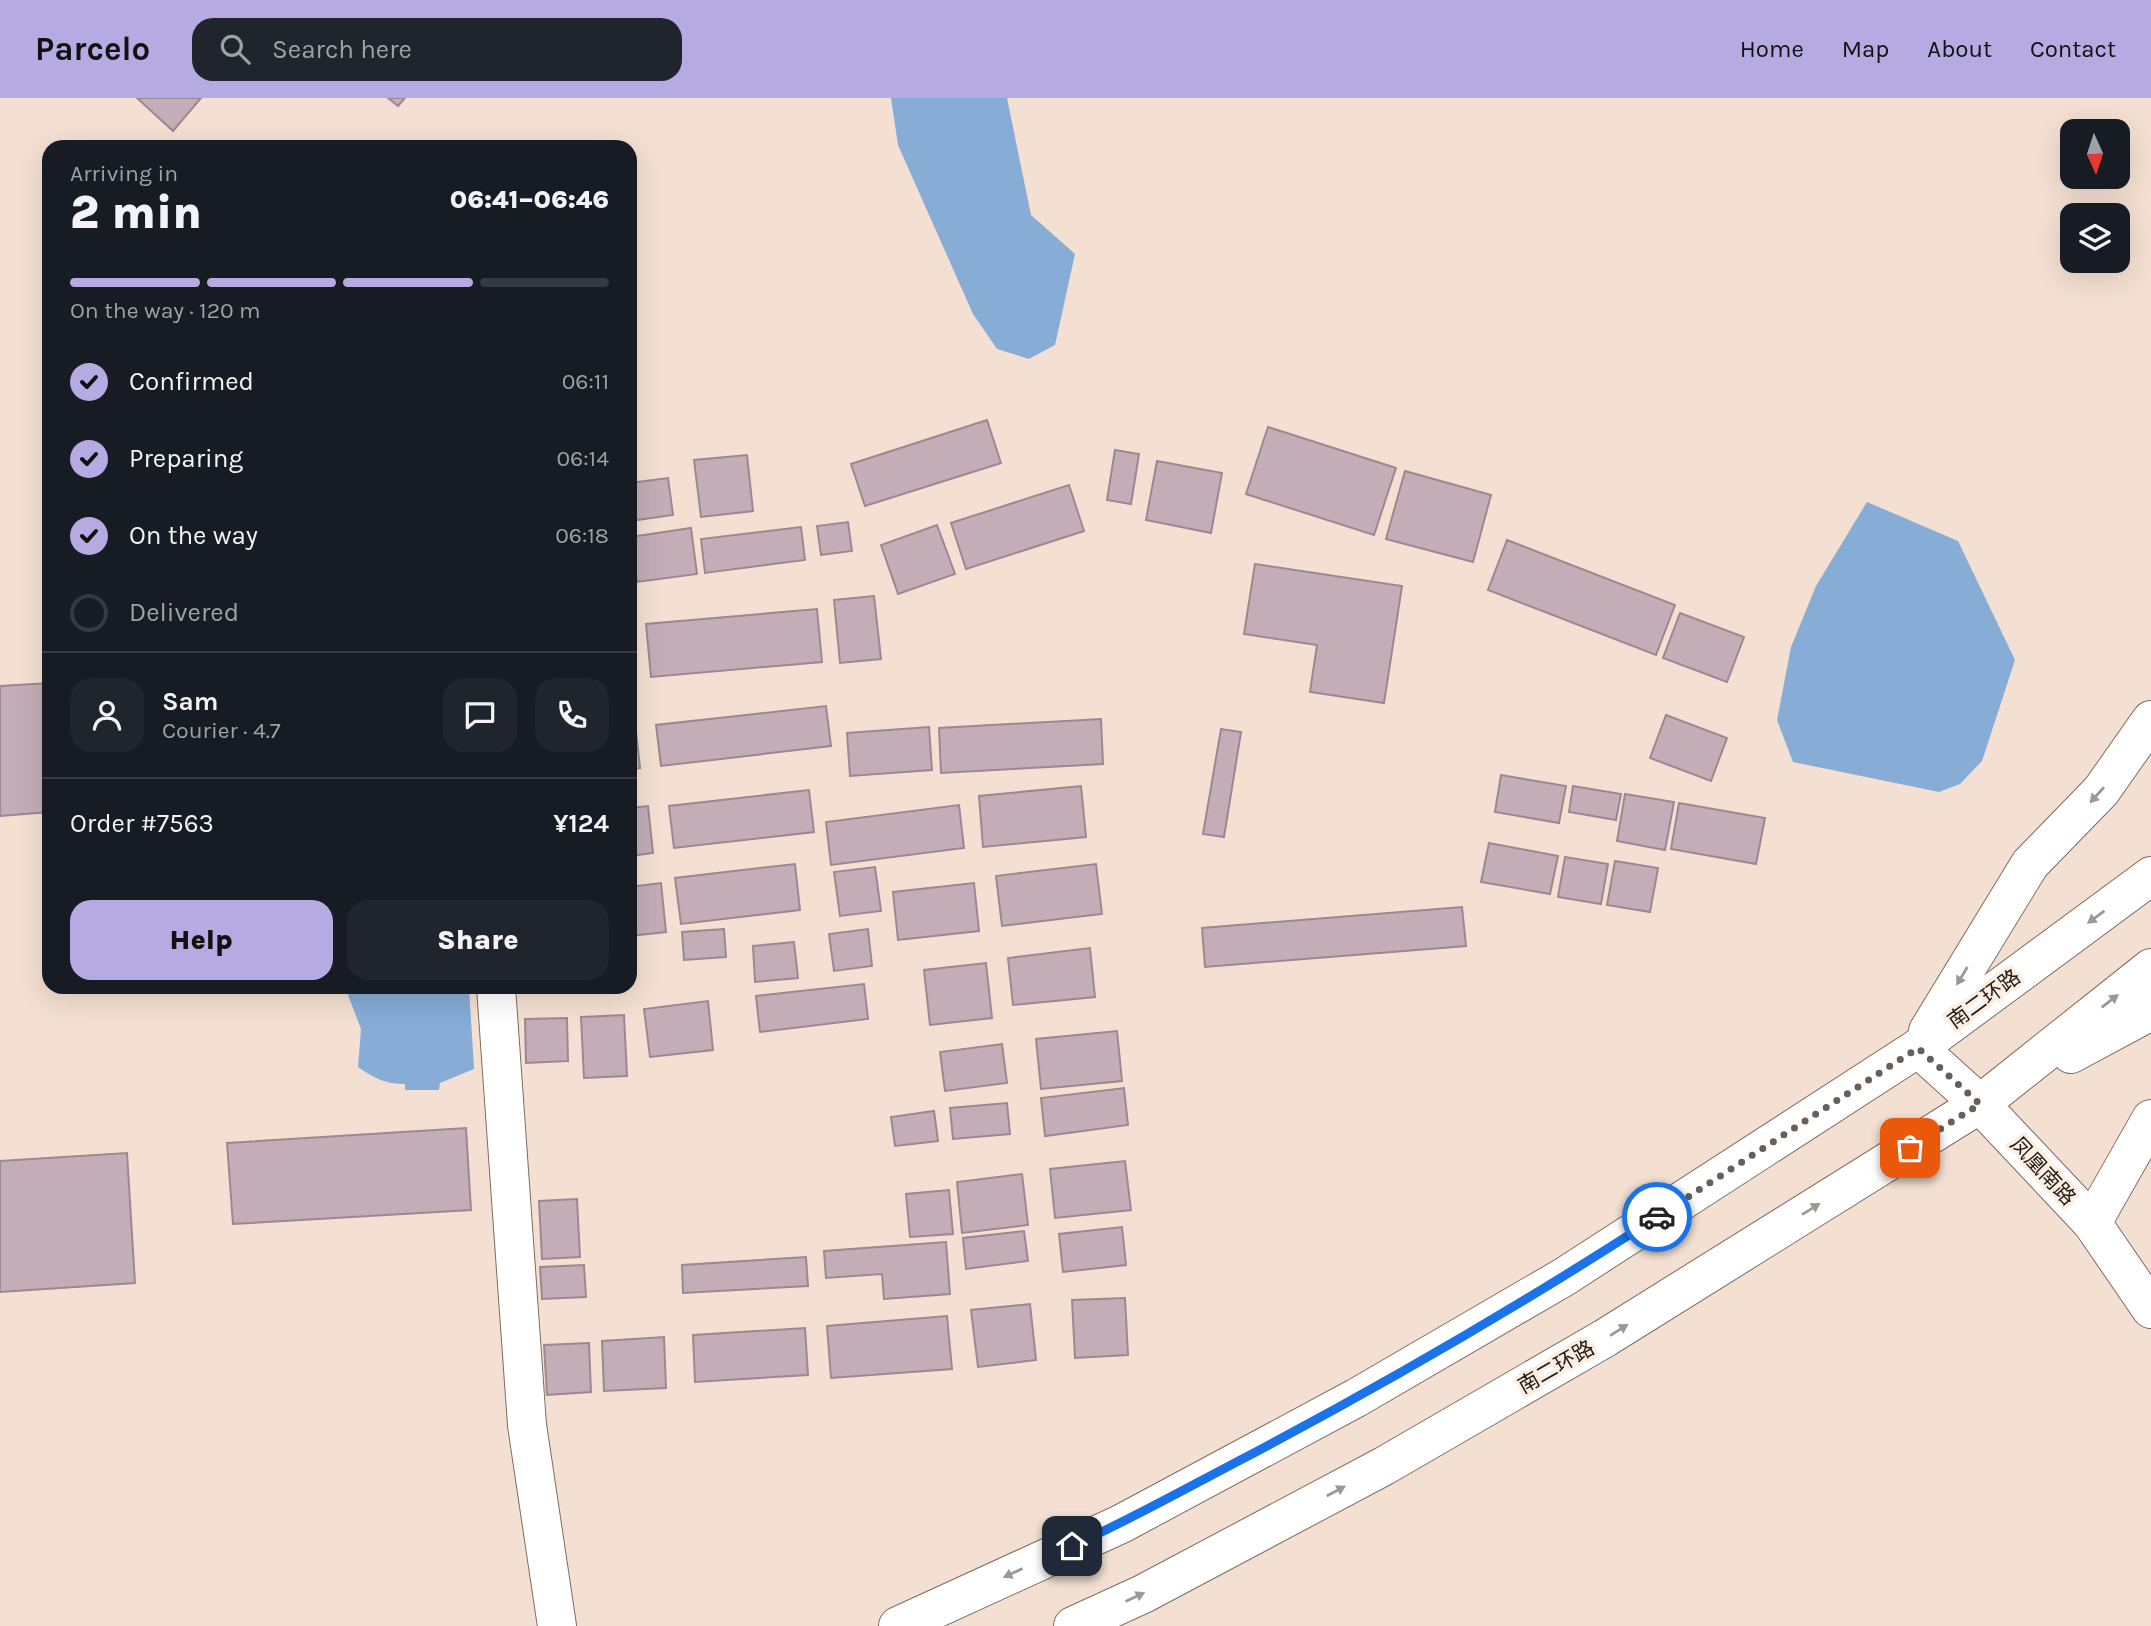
<!DOCTYPE html>
<meta charset="utf-8">
<style>
body{margin:0;font-family:Karla,"Noto Sans SC",sans-serif;background:#20242c;color:#f1f3f6;height:100vh;display:flex;flex-direction:column;font-size:26px;white-space:nowrap}
*{box-sizing:border-box;margin:0}
p{font-size:23px;color:#9ea1a6}
.icon{flex:none;width:38px;height:38px;fill:none;stroke:currentColor;stroke-width:2;stroke-linecap:round;stroke-linejoin:round}
.map{position:relative;flex:1;overflow:hidden}
.drawer{position:absolute;left:42px;top:42px;width:595px;height:854px;display:flex;flex-direction:column;background:#171b24;border-radius:21px;box-shadow:0 7px 28px #0002}
.drawer>*{flex:none}
.needle{width:46px;rotate:177deg}
.buttons{position:absolute;left:2060px;top:21px;display:grid;gap:14px}
.buttons a{display:grid;place-items:center;width:70px;height:70px;border-radius:14px;background:#171b24;box-shadow:0 7px 28px #0002;font-size:35px}
.pin{position:absolute;display:grid;place-items:center;width:60px;height:60px;color:#fff;margin:-30px;border-radius:14px;box-shadow:0 4px 10px #0006}
.courier{position:absolute;display:grid;place-items:center;width:70px;height:70px;margin:-35px;border:5px solid #1a73e8;border-radius:50%;background:#fff;color:#222;box-shadow:0 2px 9px #0007}
.overview em{font-style:normal;font-weight:800}
.overview div{display:flex;flex-direction:column-reverse}
.overview{display:flex;align-items:center;justify-content:space-between;height:119px;padding:0 28px}
h1{font-size:46px;font-weight:800;line-height:52px}
.bar{display:grid;grid-template-columns:repeat(4,1fr);gap:10px 7px;align-content:center;height:84px;padding:0 28px}
.bar i{height:9px;border-radius:5px;background:#363941}
.bar .active{background:#b5aae2}
.bar p{grid-column:span 4}
.line{display:flex;align-items:center;gap:18px;padding:0 28px;border-top:2px solid #363941}
.line div{flex:1}
.round{display:grid;place-items:center;flex:none;width:74px;height:74px;border-radius:21px;background:#20242c}
ol{padding:0 28px;list-style:none}
li{display:flex;align-items:center;gap:21px;height:77px}
li p{margin-inline-start:auto}
li .icon{padding:7px;border-radius:50%;background:#b5aae2;color:#111;stroke-width:4}
li:last-child{color:#9ea1a6}
li i{width:38px;height:38px;border:4px solid #363941;border-radius:50%}
.cta{display:flex;gap:14px;margin-top:auto;padding:14px 28px}
.cta a{flex:1;height:80px;border-radius:21px;background:#b5aae2;color:#111;font-size:28px;font-weight:800;line-height:80px;text-align:center}
.cta a+a{background:#20242c;color:#f1f3f6}
header{display:flex;align-items:center;gap:42px;box-sizing:border-box;height:98px;padding:0 35px;background:#b5aae2;color:#111}
header strong{font-size:33px}
nav{display:flex;gap:38px;margin-inline-start:auto;font-size:24px}
.search{width:490px;height:63px;background:#20242c;display:flex;align-items:center;gap:18px;box-sizing:border-box;padding:0 24px;border-radius:21px;color:#9ea1a6;font-size:26px}
.map>svg:first-child{display:block}
.water{fill:#87acd6}
.building{fill:#c3aeb8;stroke:#9c8892;stroke-width:2}
.lines{fill:none;stroke-linecap:round;stroke-linejoin:round}
.minor-casing{stroke:#7e6d61;stroke-width:40}
.major-casing{stroke:#7e6d61;stroke-width:40}
.minor{stroke:#fff;stroke-width:38}
.major{stroke:#fff;stroke-width:38}
.oneway{fill:#9b9896}
.done{stroke:#6a5f57;stroke-width:7;stroke-dasharray:0 12.6}
.route{stroke:#1a73e8;stroke-width:9}
.labels{text-anchor:middle;dominant-baseline:central;stroke-width:7;stroke-linejoin:round;paint-order:stroke}
.street-label{font-size:21px;fill:#201a15;stroke:#fdeee3}
</style>
<header>
<strong>Parcelo</strong>
<div class="search"><svg class="icon" aria-label="search" viewBox="0 0 24 24"><circle cx="10" cy="10" r="6"/><path d="M15 15l6 6"/></svg>Search here</div>
<nav><a>Home</a><a>Map</a><a>About</a><a>Contact</a></nav>
</header>
<div class="map">
<svg width="2151" height="1528" viewBox="0 0 2151 1528">
<rect width="100%" height="100%" fill="#f3e0d2"/>
<!-- water -->
<g class="water">
<path d="M 891,0 L 1007,0 L 1031,117 L 1075,156 L 1055,247 L 1029,261 L 997,251 L 973,216 L 898,47 Z"/>
<path d="M 1867,404 L 1958,443 L 2015,562 L 1982,663 L 1960,686 L 1939,694 L 1793,664 L 1777,622 L 1791,549 L 1816,488 Z"/>
<path d="M 345,889 L 469,889 L 474,971 L 440,985 L 439,992 L 405,992 L 405,986 C 385,986 374,980 358,969 L 361,931 Z"/>
</g>
<!-- building -->
<g class="building">
<path d="M 137,0 L 201,0 L 173,33 Z"/>
<path d="M 388,0 L 405,0 L 398,8 Z"/>
<path d="M 987,322 L 1001,365 L 865,408 L 851,366 Z"/>
<path d="M 1268,329 L 1396,370 L 1374,437 L 1246,396 Z"/>
<path d="M 1115,352 L 1139,356 L 1131,406 L 1107,402 Z"/>
<path d="M 747,357 L 753,413 L 701,419 L 694,362 Z"/>
<path d="M 1157,363 L 1222,375 L 1211,435 L 1146,422 Z"/>
<path d="M 1405,373 L 1491,397 L 1473,464 L 1386,441 Z"/>
<path d="M 668,380 L 673,417 L 630,423 L 630,385 Z"/>
<path d="M 1069,387 L 1084,433 L 966,471 L 951,425 Z"/>
<path d="M 848,424 L 852,453 L 821,457 L 817,428 Z"/>
<path d="M 937,427 L 955,476 L 898,496 L 881,447 Z"/>
<path d="M 801,429 L 805,462 L 705,475 L 701,441 Z"/>
<path d="M 691,430 L 697,476 L 637,484 L 630,439 Z"/>
<path d="M 1507,442 L 1675,507 L 1656,557 L 1488,492 Z"/>
<path d="M 1255,466 L 1402,488 L 1384,605 L 1310,594 L 1317,547 L 1244,536 Z"/>
<path d="M 874,498 L 881,561 L 840,565 L 834,502 Z"/>
<path d="M 817,511 L 822,564 L 651,579 L 646,526 Z"/>
<path d="M 1680,515 L 1744,539 L 1727,584 L 1663,560 Z"/>
<path d="M 630,546 L 634,582 L 630,582 Z"/>
<path d="M 49,585 L 49,714 L 0,718 L 0,588 Z"/>
<path d="M 826,608 L 831,648 L 661,668 L 656,627 Z"/>
<path d="M 1666,617 L 1727,640 L 1711,683 L 1650,660 Z"/>
<path d="M 1101,621 L 1103,666 L 941,675 L 939,630 Z"/>
<path d="M 635,624 L 640,670 L 630,671 L 630,625 Z"/>
<path d="M 929,629 L 932,672 L 850,678 L 847,635 Z"/>
<path d="M 1221,631 L 1241,634 L 1224,739 L 1203,736 Z"/>
<path d="M 1501,677 L 1566,688 L 1559,725 L 1495,714 Z"/>
<path d="M 1081,688 L 1086,739 L 983,749 L 979,698 Z"/>
<path d="M 1573,688 L 1621,696 L 1616,722 L 1569,714 Z"/>
<path d="M 809,692 L 814,734 L 674,750 L 669,708 Z"/>
<path d="M 1625,696 L 1674,704 L 1665,752 L 1617,743 Z"/>
<path d="M 1679,705 L 1765,720 L 1756,766 L 1671,751 Z"/>
<path d="M 959,707 L 964,750 L 831,767 L 826,724 Z"/>
<path d="M 648,708 L 653,755 L 630,758 L 630,710 Z"/>
<path d="M 1489,745 L 1558,758 L 1550,796 L 1481,784 Z"/>
<path d="M 1565,759 L 1608,766 L 1601,806 L 1558,799 Z"/>
<path d="M 1615,763 L 1658,770 L 1650,814 L 1607,807 Z"/>
<path d="M 795,766 L 800,812 L 681,826 L 675,780 Z"/>
<path d="M 1096,766 L 1102,816 L 1002,828 L 996,778 Z"/>
<path d="M 875,769 L 881,813 L 840,818 L 834,774 Z"/>
<path d="M 661,785 L 666,834 L 630,838 L 630,789 Z"/>
<path d="M 974,785 L 979,833 L 898,842 L 893,794 Z"/>
<path d="M 1462,809 L 1466,848 L 1205,869 L 1202,830 Z"/>
<path d="M 724,831 L 726,859 L 684,862 L 682,834 Z"/>
<path d="M 868,831 L 872,868 L 834,873 L 829,836 Z"/>
<path d="M 794,844 L 798,880 L 755,884 L 753,848 Z"/>
<path d="M 1090,850 L 1095,899 L 1013,907 L 1008,860 Z"/>
<path d="M 986,865 L 992,920 L 930,927 L 924,872 Z"/>
<path d="M 864,886 L 868,921 L 760,934 L 756,898 Z"/>
<path d="M 708,903 L 713,952 L 650,959 L 644,911 Z"/>
<path d="M 624,917 L 627,978 L 584,980 L 581,919 Z"/>
<path d="M 567,920 L 568,963 L 526,965 L 525,921 Z"/>
<path d="M 1117,933 L 1122,983 L 1041,991 L 1036,941 Z"/>
<path d="M 1002,946 L 1007,985 L 945,993 L 940,954 Z"/>
<path d="M 1124,990 L 1128,1027 L 1045,1038 L 1041,1000 Z"/>
<path d="M 1007,1005 L 1010,1036 L 953,1041 L 950,1010 Z"/>
<path d="M 934,1013 L 938,1043 L 895,1048 L 891,1019 Z"/>
<path d="M 466,1030 L 471,1112 L 233,1126 L 227,1045 Z"/>
<path d="M 127,1055 L 135,1185 L 0,1194 L 0,1063 Z"/>
<path d="M 1125,1063 L 1131,1112 L 1055,1120 L 1050,1071 Z"/>
<path d="M 1022,1076 L 1028,1127 L 962,1135 L 957,1084 Z"/>
<path d="M 949,1092 L 953,1136 L 910,1139 L 906,1096 Z"/>
<path d="M 577,1101 L 580,1159 L 542,1161 L 539,1103 Z"/>
<path d="M 1122,1129 L 1126,1167 L 1063,1174 L 1059,1136 Z"/>
<path d="M 1024,1133 L 1028,1163 L 966,1171 L 963,1140 Z"/>
<path d="M 946,1144 L 950,1196 L 884,1201 L 882,1176 L 826,1180 L 824,1153 Z"/>
<path d="M 806,1159 L 808,1188 L 683,1195 L 682,1167 Z"/>
<path d="M 584,1167 L 586,1199 L 542,1201 L 540,1169 Z"/>
<path d="M 1125,1200 L 1128,1257 L 1075,1260 L 1072,1202 Z"/>
<path d="M 1030,1206 L 1036,1262 L 978,1269 L 971,1212 Z"/>
<path d="M 947,1218 L 952,1271 L 831,1280 L 827,1228 Z"/>
<path d="M 805,1230 L 808,1277 L 695,1284 L 693,1237 Z"/>
<path d="M 664,1239 L 666,1290 L 604,1293 L 602,1243 Z"/>
<path d="M 589,1245 L 591,1294 L 547,1297 L 544,1247 Z"/>
</g>
<g class="lines">
<defs>
<g id="minor">
<path d="M 496,889 L 527,1327 L 557,1528"/>
<path d="M 1918,950 L 1980,1006 L 2092,1125 L 2151,1211"/>
<path d="M 2092,1125 L 2151,1021"/>
</g>
<g id="major">
<path d="M 1928,933 L 2030,766 L 2101,693 L 2151,622"/>
<path d="M 2071,956 L 2151,913"/>
<path d="M 898,1528 L 1121,1426 L 1356,1300 L 1564,1179 L 1918,950 L 2151,778"/>
<path d="M 1073,1528 L 1143,1496 L 1384,1368 L 1605,1240 L 1980,1006 L 2151,870"/>
</g>
</defs>
<!-- minor casing -->
<use href="#minor" class="minor-casing"/>
<!-- major casing -->
<use href="#major" class="major-casing"/>
<!-- minor -->
<use href="#minor" class="minor"/>
<!-- major -->
<use href="#major" class="major"/>
</g>
<!-- one-way arrows -->
<defs><path id="oneway-solid" d="M-6-.8H1V-3.2L6.5 0L1 3.2V.8H-6Z" transform="scale(1.75)"/></defs>
<g class="oneway">
<use href="#oneway-solid" transform="translate(2097 697) rotate(132)"/>
<use href="#oneway-solid" transform="translate(2096 819) rotate(144)"/>
<use href="#oneway-solid" transform="translate(1962 878) rotate(121)"/>
<use href="#oneway-solid" transform="translate(2110 903) rotate(-38)"/>
<use href="#oneway-solid" transform="translate(1811 1111) rotate(-32)"/>
<use href="#oneway-solid" transform="translate(1619 1232) rotate(-32)"/>
<use href="#oneway-solid" transform="translate(1336 1393) rotate(-28)"/>
<use href="#oneway-solid" transform="translate(1013 1475) rotate(155)"/>
<use href="#oneway-solid" transform="translate(1135 1499) rotate(-25)"/>
</g>
<g class="lines">
<!-- done -->
<path class="done" d="M 1657,1119 L 1918,950 L 1980,1006 L 1910,1050"/>
<!-- route -->
<path class="route" d="M 1072,1448 C 1134,1420 1192,1387 1252,1356 C 1390,1283 1526,1204 1657,1119"/>
</g>
<g class="labels">
<!-- street labels -->
<g class="street-label">
<text transform="translate(1984 901) rotate(-36)">南二环路</text>
<text transform="translate(2043 1073) rotate(47)">凤凰南路</text>
<text transform="translate(1556 1269) rotate(-30)">南二环路</text>
</g>
</g>
</svg>
<div class="buttons">
<a><svg class="needle" viewBox="-14 -14 28 28"><path d="M0-13l5 13h-10z" fill="#e53935"/><path d="M0 13l5-13h-10z" fill="#9ea1a6"/></svg></a>
<a><svg class="icon" aria-label="layers" viewBox="0 0 24 24"><path d="M12 4l9 5-9 5-9-5zM3 14l9 5 9-5"/></svg></a>
</div>
<div class="pin" style="left:1910px;top:1050px;background:#ea580c"><svg class="icon" aria-label="bag" viewBox="0 0 24 24"><path d="M5 8h14l-1 12H6zM9 8a3 3 0 0 1 6 0"/></svg></div>
<div class="pin" style="left:1072px;top:1448px;background:#1f2937"><svg class="icon" aria-label="home" viewBox="0 0 24 24"><path d="M3 11l9-7 9 7M6 9v11h12V9"/></svg></div>
<div class="courier" style="left:1657px;top:1119px"><svg class="icon" aria-label="car" viewBox="0 0 24 24"><path d="M5 17H2v-5l4-1 3-4h7l3 4 3 1v5h-3M9 17h6M6 11h13"/><circle cx="7" cy="17" r="2"/><circle cx="17" cy="17" r="2"/></svg></div>
<section class="drawer">
<div class="overview"><div><h1>2 min</h1><p>Arriving in</p></div><em>06:41–06:46</em></div>
<div class="bar"><i class="active"></i><i class="active"></i><i class="active"></i><i></i><p>On the way · 120 m</p></div>
<ol>
<li><svg class="icon" aria-label="check" viewBox="0 0 24 24"><path d="M5 12l5 5 9-10"/></svg>Confirmed<p>06:11</p></li>
<li><svg class="icon" aria-label="check" viewBox="0 0 24 24"><path d="M5 12l5 5 9-10"/></svg>Preparing<p>06:14</p></li>
<li><svg class="icon" aria-label="check" viewBox="0 0 24 24"><path d="M5 12l5 5 9-10"/></svg>On the way<p>06:18</p></li>
<li><i></i>Delivered</li>
</ol>
<div class="line" style="height:126px"><a class="round"><svg class="icon" aria-label="person" viewBox="0 0 24 24"><circle cx="12" cy="8" r="4"/><path d="M4 21q1-7 8-7t8 7"/></svg></a><div><b>Sam</b><p>Courier · 4.7</p></div><a class="round"><svg class="icon" aria-label="chat" viewBox="0 0 24 24"><path d="M4 5h16v11H9l-5 4z"/></svg></a><a class="round"><svg class="icon" aria-label="phone" viewBox="0 0 24 24"><path d="M5 4h4l2 5-3 2q2 4 5 5l2-3 5 2v4C11 20 4 13 5 4z"/></svg></a></div>
<div class="line" style="height:91px"><div>Order #7563</div><b>¥124</b></div>
<div class="cta"><a>Help</a><a>Share</a></div>
</section>
</div>
